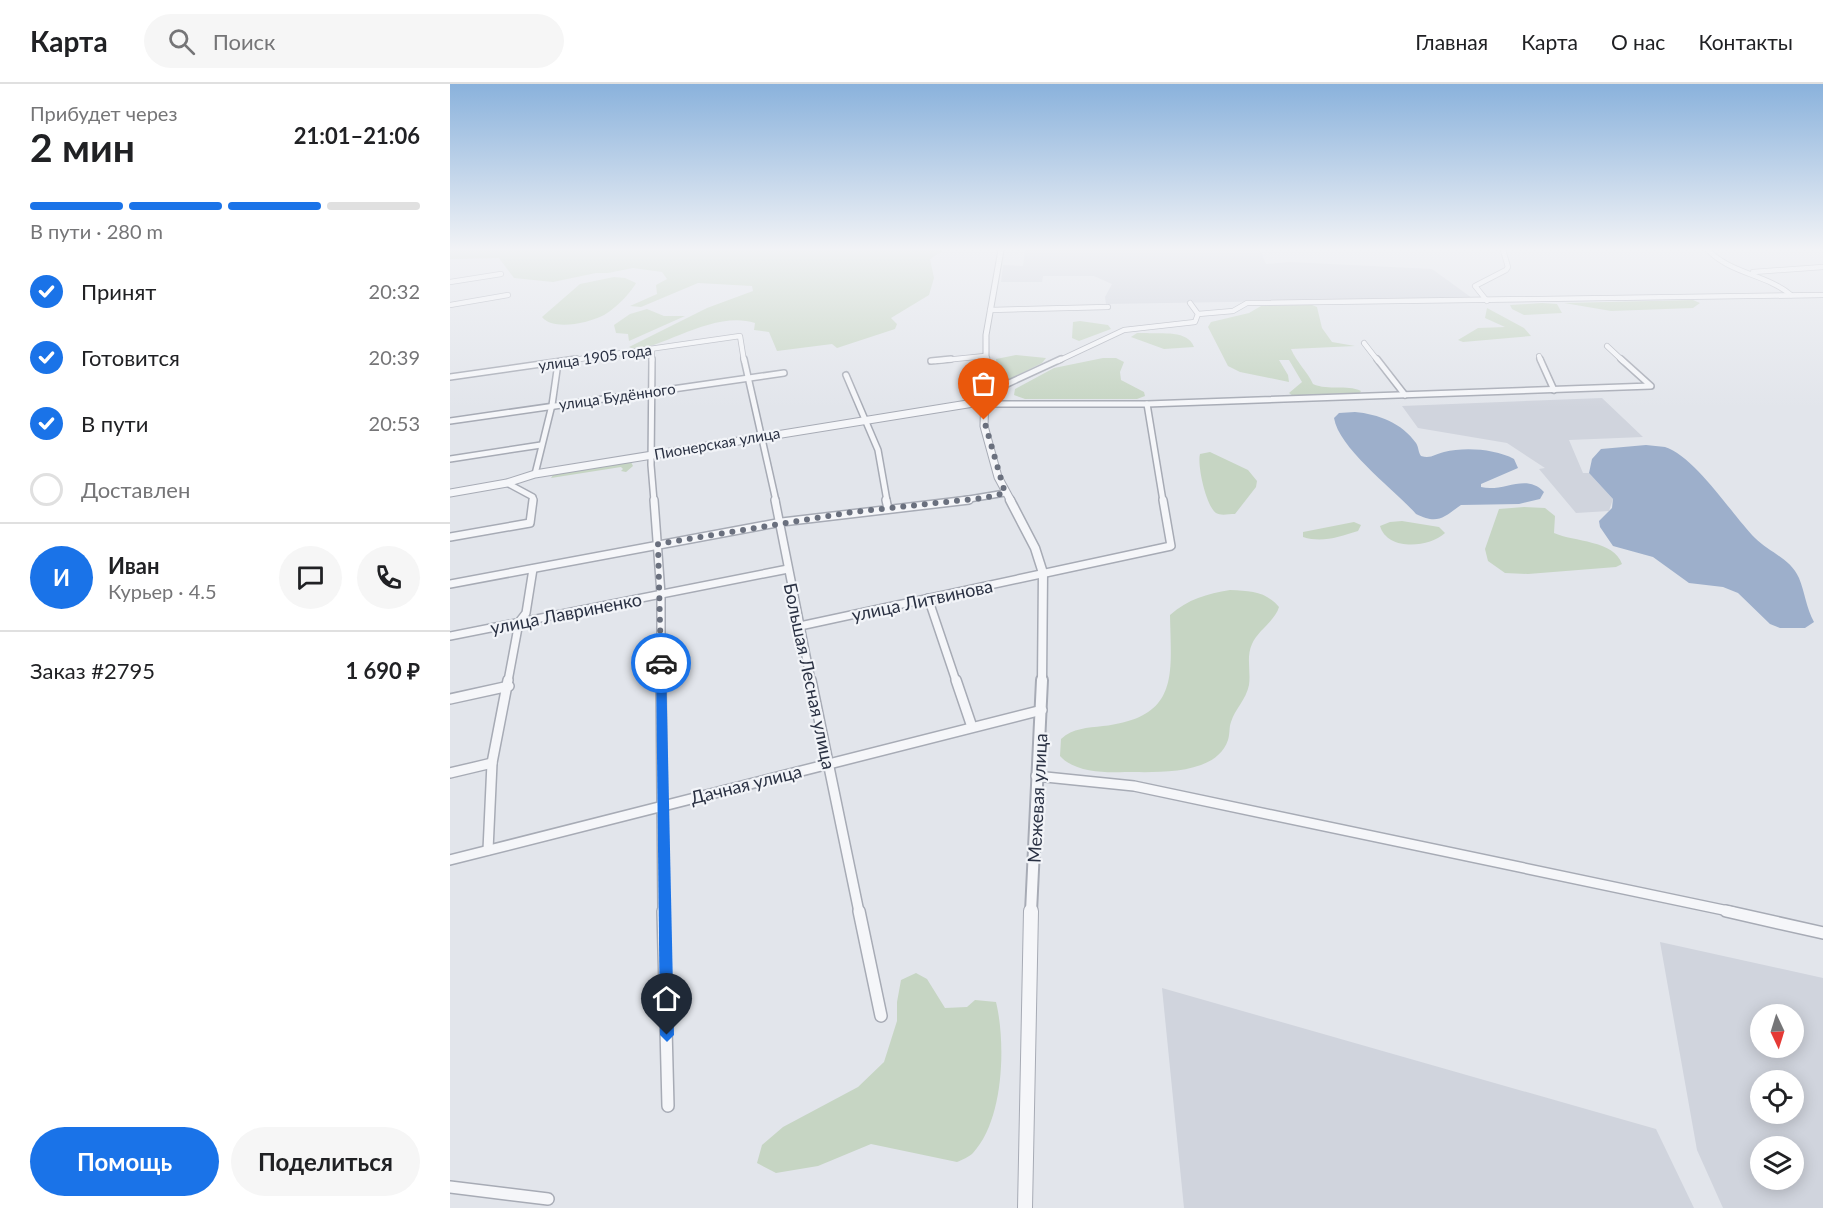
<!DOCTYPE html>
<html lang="ru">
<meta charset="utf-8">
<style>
body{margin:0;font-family:Lato,sans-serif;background:#f6f6f6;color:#202124;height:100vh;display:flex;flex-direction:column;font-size:22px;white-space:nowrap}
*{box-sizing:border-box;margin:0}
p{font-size:20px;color:#757577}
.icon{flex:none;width:33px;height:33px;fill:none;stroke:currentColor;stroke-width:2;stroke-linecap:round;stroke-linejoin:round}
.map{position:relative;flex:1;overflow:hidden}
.sheet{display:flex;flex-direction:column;background:#fff;width:450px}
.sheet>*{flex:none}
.needle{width:39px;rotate:176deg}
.buttons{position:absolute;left:1300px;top:920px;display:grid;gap:12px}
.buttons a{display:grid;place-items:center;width:54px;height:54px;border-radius:50%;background:#fff;box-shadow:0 3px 15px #0003;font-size:30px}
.pin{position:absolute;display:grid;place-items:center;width:51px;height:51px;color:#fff;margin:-62px -26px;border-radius:50% 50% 50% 0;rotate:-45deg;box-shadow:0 0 6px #0007}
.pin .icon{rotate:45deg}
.courier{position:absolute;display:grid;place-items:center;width:60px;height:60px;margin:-30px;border:4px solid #1a73e8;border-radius:50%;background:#fff;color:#222;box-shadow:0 2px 8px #0007}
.overview em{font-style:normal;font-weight:700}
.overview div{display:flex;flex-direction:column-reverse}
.overview{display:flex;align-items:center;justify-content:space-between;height:102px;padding:0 30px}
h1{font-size:39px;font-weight:700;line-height:45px}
.bar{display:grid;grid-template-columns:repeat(4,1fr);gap:9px 6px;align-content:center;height:72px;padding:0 30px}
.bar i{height:8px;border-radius:4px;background:#e0e0e0}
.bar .on{background:#1a73e8}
.bar p{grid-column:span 4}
.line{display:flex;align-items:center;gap:15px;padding:0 30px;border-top:2px solid #e0e0e0}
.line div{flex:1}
.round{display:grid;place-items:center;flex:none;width:63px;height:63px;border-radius:32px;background:#f6f6f6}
ol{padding:0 30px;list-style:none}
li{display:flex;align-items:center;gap:18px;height:66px}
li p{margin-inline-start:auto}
li .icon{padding:6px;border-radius:50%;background:#1a73e8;color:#fff;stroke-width:4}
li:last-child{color:#757577}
li i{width:33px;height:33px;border:3px solid #e0e0e0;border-radius:50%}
.cta{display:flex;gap:12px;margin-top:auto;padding:12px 30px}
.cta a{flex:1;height:69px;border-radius:36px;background:#1a73e8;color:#fff;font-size:24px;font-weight:700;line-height:69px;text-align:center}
.cta a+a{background:#f6f6f6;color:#202124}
header{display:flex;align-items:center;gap:36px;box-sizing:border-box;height:84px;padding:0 30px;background:#fff;border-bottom:2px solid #e0e0e0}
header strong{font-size:28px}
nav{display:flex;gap:33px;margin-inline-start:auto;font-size:21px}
.search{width:420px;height:54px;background:#f6f6f6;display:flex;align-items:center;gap:15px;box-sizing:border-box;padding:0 21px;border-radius:33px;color:#757577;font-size:22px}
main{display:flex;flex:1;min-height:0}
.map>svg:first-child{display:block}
.built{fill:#d0d4dd;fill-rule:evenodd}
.green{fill:#c6d5c3}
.water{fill:#9dafcb}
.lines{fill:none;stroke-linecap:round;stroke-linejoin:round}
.minor-far4-casing{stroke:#a7abb5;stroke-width:6}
.minor-far3-casing{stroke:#a7abb5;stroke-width:8}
.minor-far2-casing{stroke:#a7abb5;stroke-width:10}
.minor-far1-casing{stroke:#a7abb5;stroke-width:12}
.minor-casing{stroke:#a7abb5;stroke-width:14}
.tertiary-far4-casing{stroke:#a7abb5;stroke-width:7}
.tertiary-far3-casing{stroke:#a7abb5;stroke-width:9}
.tertiary-far2-casing{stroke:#a7abb5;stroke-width:11}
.tertiary-far1-casing{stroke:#a7abb5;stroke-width:14}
.tertiary-casing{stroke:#a7abb5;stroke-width:16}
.minor-far4{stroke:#f5f6f9;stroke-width:4.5}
.minor-far3{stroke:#f5f6f9;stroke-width:5}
.minor-far2{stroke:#f5f6f9;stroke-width:7}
.minor-far1{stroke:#f5f6f9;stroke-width:9}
.minor{stroke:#f5f6f9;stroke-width:11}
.tertiary-far4{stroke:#f5f6f9;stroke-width:5}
.tertiary-far3{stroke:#f5f6f9;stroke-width:7}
.tertiary-far2{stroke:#f5f6f9;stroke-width:8}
.tertiary-far1{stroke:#f5f6f9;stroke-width:10}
.tertiary{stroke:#f5f6f9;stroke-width:14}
.route{fill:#1a73e8}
.done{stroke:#6a707e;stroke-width:6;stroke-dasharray:0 10.8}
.labels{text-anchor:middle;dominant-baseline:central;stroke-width:4.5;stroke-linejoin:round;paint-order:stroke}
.far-street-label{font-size:15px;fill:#2a3143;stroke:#f2f4f8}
.street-label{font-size:18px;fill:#2a3143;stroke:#f2f4f8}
</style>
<header>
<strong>Карта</strong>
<div class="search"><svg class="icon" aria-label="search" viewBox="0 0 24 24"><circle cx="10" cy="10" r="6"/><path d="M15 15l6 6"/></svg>Поиск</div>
<nav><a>Главная</a><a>Карта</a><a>О нас</a><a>Контакты</a></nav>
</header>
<main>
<section class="sheet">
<div class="overview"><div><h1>2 мин</h1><p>Прибудет через</p></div><em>21:01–21:06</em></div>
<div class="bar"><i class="on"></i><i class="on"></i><i class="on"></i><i></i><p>В пути · 280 m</p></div>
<ol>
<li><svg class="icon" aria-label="check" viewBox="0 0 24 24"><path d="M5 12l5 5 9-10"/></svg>Принят<p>20:32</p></li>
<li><svg class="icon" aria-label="check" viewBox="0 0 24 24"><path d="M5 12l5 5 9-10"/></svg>Готовится<p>20:39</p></li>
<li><svg class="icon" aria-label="check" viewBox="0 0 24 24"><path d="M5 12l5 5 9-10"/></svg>В пути<p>20:53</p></li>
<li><i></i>Доставлен</li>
</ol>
<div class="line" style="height:108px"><b class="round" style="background:#1a73e8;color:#fff">И</b><div><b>Иван</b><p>Курьер · 4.5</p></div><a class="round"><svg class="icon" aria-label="chat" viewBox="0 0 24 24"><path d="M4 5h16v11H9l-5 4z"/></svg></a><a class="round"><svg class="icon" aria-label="phone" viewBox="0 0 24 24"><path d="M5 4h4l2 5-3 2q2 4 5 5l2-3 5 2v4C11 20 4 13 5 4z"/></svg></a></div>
<div class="line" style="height:78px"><div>Заказ #2795</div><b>1 690 ₽</b></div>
<div class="cta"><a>Помощь</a><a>Поделиться</a></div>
</section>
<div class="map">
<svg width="1373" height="1124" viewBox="0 0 1373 1124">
<rect width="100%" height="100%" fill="#e2e5eb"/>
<!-- built -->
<g class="built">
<path d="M 575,166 L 810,166 L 816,180 L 840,178 L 982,185 L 1022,214 L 656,220 L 655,213 L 662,200 L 644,192 L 593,192 L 592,198 L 551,198 L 553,181 L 573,182 Z"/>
<path d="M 1152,314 L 1193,353 L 1119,356 L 1133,389 L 1139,389 L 1163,415 L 1159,427 L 1126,429 L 1089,385 L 1095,384 L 1057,359 L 968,344 L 952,322 Z"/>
<path d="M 1210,858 L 1373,894 L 1373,1124 L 1273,1124 L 1247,1066 ZM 1311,930 L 1344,930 L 1344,963 L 1311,963 ZM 1311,996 L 1344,996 L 1344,1029 L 1311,1029 ZM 1311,1062 L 1344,1062 L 1344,1095 L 1311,1095 Z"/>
<path d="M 712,904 L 1206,1045 L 1244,1124 L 734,1124 Z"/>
</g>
<!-- green -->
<g class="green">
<path d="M 0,166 L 492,166 L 492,167 L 480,175 L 484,194 L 479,211 L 441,234 L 447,240 L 445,245 L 387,264 L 382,260 L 327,267 L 319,248 L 304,246 L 305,239 C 261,224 199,274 179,263 L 257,224 L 303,207 L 302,202 L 248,199 L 191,223 L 180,222 L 207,210 L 206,201 L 217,195 L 212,188 L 183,184 L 158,189 L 146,189 L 103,198 L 64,194 L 49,174 L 0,175 Z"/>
<path d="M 164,193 L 175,194 L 186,199 C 180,210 163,227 152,232 C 138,239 103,247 92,233 L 130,200 Z"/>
<path d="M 1243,216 L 1250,219 L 1243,224 L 1161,227 L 1114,219 Z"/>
<path d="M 1092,219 L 1107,220 L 1112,229 L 1074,231 L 1062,225 L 1060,221 Z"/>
<path d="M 862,221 L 867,223 L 872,244 L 882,258 L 905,262 L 841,265 C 847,279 857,287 863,300 C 879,307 896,300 911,307 L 909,310 L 843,312 L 839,309 L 852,298 L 839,276 L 829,276 L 838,291 L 839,298 L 790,288 L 778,282 L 758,243 L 761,238 L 799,229 L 811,222 Z"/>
<path d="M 1037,224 L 1074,244 L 1081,252 L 1013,258 L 1008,256 L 1028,244 L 1055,243 L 1035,234 Z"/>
<path d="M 197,225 L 214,232 L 235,232 L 179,257 L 178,250 L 166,249 L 164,241 L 180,230 Z"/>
<path d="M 630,237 L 658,241 L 661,245 L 629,257 L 622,254 L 623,238 Z"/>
<path d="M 697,249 C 712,250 738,246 744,263 L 714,265 L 681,253 L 687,249 Z"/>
<path d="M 566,271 L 596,274 L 592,279 L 556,297 L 548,298 L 546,275 Z"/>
<path d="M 653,274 L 666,274 L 674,278 L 670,288 L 671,296 L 694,308 L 695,312 L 687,315 L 575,315 L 564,311 L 565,305 L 604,284 Z"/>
<path d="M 760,368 L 798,386 L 807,397 L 806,403 L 785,430 C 778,430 771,432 766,429 C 756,422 747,381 750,370 Z"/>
<path d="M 181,378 L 183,382 L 176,388 L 171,387 L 173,385 L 171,383 L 101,394 L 103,391 Z"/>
<path d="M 1074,423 L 1095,424 L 1105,432 L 1104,449 C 1124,458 1164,456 1172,480 L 1166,483 L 1078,490 L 1055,489 L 1038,477 L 1035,465 L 1049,425 Z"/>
<path d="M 952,437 L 989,443 L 995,449 C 979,464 937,467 930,442 L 940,438 Z"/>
<path d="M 904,438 L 911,441 L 908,447 C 889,453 872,459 853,453 L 853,448 Z"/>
<path d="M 780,506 C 801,507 815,507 829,523 C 825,537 808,546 802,560 C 796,573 801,587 799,601 C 796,616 785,625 781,638 C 779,643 780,650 778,656 C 766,692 706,688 675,688 C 654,689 624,688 610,672 L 611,655 C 623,644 637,644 653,642 C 730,633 721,591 720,531 C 738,515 757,510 780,506 Z"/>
<path d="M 466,889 L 477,895 L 495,924 L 517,923 L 525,916 L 546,918 C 556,959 554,1036 523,1069 C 519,1073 512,1076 507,1078 L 421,1060 L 368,1082 L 326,1089 L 307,1079 L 312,1061 L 333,1043 L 408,1003 L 434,978 L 447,937 L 447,918 L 451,896 Z"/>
</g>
<!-- water -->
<g class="water">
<path d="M 905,328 C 928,330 952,339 966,359 C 969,364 968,368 971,372 C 981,375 985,370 994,368 C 1015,363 1045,365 1064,375 L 1068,384 L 1031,400 L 1031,403 C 1053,409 1076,388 1094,408 L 1090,415 L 1069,420 L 1011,421 C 994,433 988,441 966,430 C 945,406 889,365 884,334 L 889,329 Z"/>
<path d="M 1196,361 C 1202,362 1209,362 1215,363 C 1245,372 1283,432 1305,454 C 1320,469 1340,474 1349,494 C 1355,509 1356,523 1364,538 L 1355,544 L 1330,544 L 1320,540 L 1288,509 L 1273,503 L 1239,499 L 1203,473 L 1163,462 L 1150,443 L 1149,437 L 1162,424 L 1163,415 L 1139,389 L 1142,375 L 1151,365 Z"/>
</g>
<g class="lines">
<defs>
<g id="minor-far4">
<path d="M 1258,166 C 1281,190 1316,190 1341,211"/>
<path d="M 1303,188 L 1373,183"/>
<path d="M 0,198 L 51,190"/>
<path d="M 1037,217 L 1025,202 L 1056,186 L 1058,183 L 1053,166"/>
<path d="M 0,221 L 58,211"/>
<path d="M 540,226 L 658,223"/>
<path d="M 748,230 L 783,227 L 797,219 L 1373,211"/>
<path d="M 914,259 L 928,277"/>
<path d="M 1157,262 L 1173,277"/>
<path d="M 202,265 L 202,277"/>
<path d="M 1089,272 L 1091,277"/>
<path d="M 116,277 L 290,252 L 294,277"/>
<path d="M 485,277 L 535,272"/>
<path d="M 608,277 L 674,246 L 745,238 L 748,230 L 740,219"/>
</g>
<g id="minor-far3">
<path d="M 202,275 L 201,381 L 204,417"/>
<path d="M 294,275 L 326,417"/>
<path d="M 927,275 L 955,311"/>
<path d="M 1090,275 L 1104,306"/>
<path d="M 481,277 L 501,275"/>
<path d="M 396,291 L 428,366 L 437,417"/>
<path d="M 0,293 L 126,275"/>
<path d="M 537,306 L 557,300 L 611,275"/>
<path d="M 536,320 L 697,320 L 1201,302 L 1171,275"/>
<path d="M 697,320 L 713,417"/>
<path d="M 0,337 L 334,289"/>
<path d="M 0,375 L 91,361"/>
<path d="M 85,390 L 102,321 L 108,279"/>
<path d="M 57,399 L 83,413 L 83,417"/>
<path d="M 507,417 L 555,409"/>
</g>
<g id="minor-far2">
<path d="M 204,416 L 211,510 L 211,597"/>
<path d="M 325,416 L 361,597"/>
<path d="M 436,416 L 438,425"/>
<path d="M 0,453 L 80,439 L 83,416"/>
<path d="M 0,500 L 332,438 L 519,416"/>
<path d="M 478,514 L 506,597"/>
<path d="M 350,542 L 721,462 L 713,416"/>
<path d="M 0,552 L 338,485"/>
<path d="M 58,597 L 69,538 L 76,529 L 83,485"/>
</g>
<g id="minor-far1">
<path d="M 211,596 L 213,828"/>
<path d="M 361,596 L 409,828"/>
<path d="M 506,596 L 522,643"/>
<path d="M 0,615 L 59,602"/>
<path d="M 0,689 L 42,679"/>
<path d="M 586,692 L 684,702 L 1283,828"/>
<path d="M 38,766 L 42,679 L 58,596"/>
<path d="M 0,776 L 592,626"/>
</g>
<g id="minor">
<path d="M 213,827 L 218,1022"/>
<path d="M 409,827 L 431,932"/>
<path d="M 1276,827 L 1373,849"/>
<path d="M 0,1103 L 98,1115"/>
</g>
<path id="tertiary-far4" d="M 536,277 L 536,251 L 551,166"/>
<g id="tertiary-far3">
<path d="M 536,275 L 534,342 L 548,393 L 561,417"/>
<path d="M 0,409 L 57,399 L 85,390 L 536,317"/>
</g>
<path id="tertiary-far2" d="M 560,416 L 585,464 L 593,489 L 592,597"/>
<path id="tertiary-far1" d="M 581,828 L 592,596"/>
<path id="tertiary" d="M 575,1124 L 581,827"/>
</defs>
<!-- minor-far4 casing -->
<use href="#minor-far4" class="minor-far4-casing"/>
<!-- minor-far3 casing -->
<use href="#minor-far3" class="minor-far3-casing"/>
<!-- minor-far2 casing -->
<use href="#minor-far2" class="minor-far2-casing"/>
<!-- minor-far1 casing -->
<use href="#minor-far1" class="minor-far1-casing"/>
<!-- minor casing -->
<use href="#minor" class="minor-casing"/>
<!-- tertiary-far4 casing -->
<use href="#tertiary-far4" class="tertiary-far4-casing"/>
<!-- tertiary-far3 casing -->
<use href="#tertiary-far3" class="tertiary-far3-casing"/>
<!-- tertiary-far2 casing -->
<use href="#tertiary-far2" class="tertiary-far2-casing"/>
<!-- tertiary-far1 casing -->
<use href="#tertiary-far1" class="tertiary-far1-casing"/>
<!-- tertiary casing -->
<use href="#tertiary" class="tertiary-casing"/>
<!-- minor-far4 -->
<use href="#minor-far4" class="minor-far4"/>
<!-- minor-far3 -->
<use href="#minor-far3" class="minor-far3"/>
<!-- minor-far2 -->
<use href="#minor-far2" class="minor-far2"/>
<!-- minor-far1 -->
<use href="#minor-far1" class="minor-far1"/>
<!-- minor -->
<use href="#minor" class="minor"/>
<!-- tertiary-far4 -->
<use href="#tertiary-far4" class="tertiary-far4"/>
<!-- tertiary-far3 -->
<use href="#tertiary-far3" class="tertiary-far3"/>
<!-- tertiary-far2 -->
<use href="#tertiary-far2" class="tertiary-far2"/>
<!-- tertiary-far1 -->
<use href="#tertiary-far1" class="tertiary-far1"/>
<!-- tertiary -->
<use href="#tertiary" class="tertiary"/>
</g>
<!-- sky -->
<linearGradient id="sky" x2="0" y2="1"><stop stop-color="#8ab2dc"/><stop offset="0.51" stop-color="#f2f3f6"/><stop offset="1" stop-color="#f2f3f6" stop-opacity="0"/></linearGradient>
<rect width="1373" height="324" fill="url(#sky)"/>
<!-- route -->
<path class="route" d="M 211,576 L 216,579 L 224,951 L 217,958 L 210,951 L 206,579 Z"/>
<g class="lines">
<!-- done -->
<path class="done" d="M 211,579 L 208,460 L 403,428 L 533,414 L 555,409 L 534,336"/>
</g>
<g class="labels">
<!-- far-street labels -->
<g class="far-street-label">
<text transform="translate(145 273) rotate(-8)">улица 1905 года</text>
<text transform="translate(167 312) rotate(-8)">улица Будённого</text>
<text transform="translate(267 359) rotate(-10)">Пионерская улица</text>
</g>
<!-- street labels -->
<g class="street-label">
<text transform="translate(472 516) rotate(-12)">улица Литвинова</text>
<text transform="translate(116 529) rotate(-11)">улица Лавриненко</text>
<text transform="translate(360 592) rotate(78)">Большая Лесная улица</text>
<text transform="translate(296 700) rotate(-14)">Дачная улица</text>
<text transform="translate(587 714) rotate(-87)">Межевая улица</text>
</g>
</g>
</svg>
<div class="buttons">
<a><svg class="needle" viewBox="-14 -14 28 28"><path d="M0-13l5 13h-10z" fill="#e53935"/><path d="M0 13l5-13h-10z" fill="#757577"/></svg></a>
<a><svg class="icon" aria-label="locate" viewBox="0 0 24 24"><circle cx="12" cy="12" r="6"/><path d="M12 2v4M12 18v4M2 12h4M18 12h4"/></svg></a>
<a><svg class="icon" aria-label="layers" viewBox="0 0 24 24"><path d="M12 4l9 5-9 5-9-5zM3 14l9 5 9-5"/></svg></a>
</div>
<div class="pin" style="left:534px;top:336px;background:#ea580c"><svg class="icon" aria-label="bag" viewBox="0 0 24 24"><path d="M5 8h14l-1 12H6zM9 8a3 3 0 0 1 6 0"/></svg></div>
<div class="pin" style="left:217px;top:951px;background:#1f2937"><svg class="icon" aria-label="home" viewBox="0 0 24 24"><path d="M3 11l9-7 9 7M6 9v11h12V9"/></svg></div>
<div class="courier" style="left:211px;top:579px"><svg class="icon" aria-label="car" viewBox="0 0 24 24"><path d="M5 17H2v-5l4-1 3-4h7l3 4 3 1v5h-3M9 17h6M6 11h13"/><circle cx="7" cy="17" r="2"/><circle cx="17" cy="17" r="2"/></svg></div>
</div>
</main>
